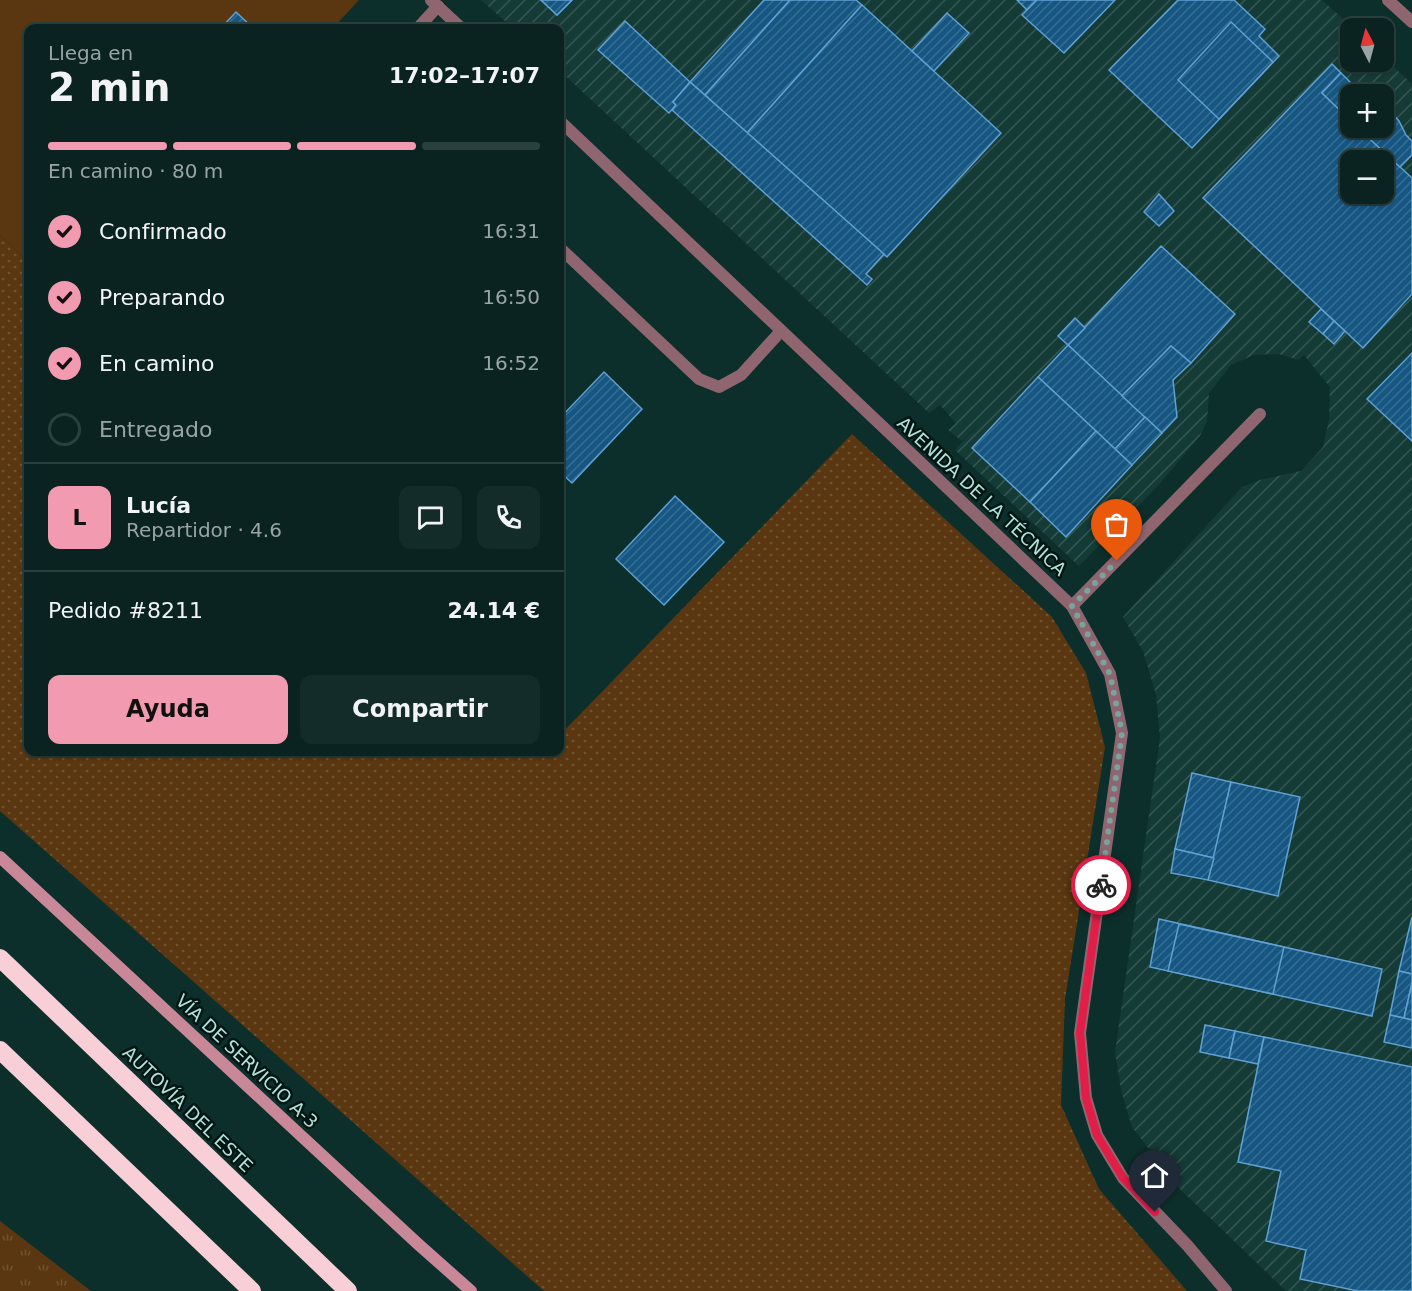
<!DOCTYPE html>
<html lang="es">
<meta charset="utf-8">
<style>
body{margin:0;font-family:"DejaVu Sans",sans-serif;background:#132b29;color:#f1f3f6;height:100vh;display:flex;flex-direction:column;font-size:22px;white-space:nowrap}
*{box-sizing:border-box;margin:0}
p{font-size:20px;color:#99a4a5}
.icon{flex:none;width:33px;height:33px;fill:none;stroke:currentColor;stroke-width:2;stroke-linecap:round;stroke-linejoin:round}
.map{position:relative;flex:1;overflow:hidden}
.sheet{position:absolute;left:24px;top:24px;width:540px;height:732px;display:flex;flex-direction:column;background:#0a2320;border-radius:12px;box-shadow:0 2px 4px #0004,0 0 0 2px #2a403e}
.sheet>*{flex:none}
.needle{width:39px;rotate:354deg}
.fabs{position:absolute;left:1340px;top:18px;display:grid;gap:12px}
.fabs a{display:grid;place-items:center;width:54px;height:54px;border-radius:12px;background:#0a2320;box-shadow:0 2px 4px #0004,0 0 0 2px #2a403e;font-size:30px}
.pin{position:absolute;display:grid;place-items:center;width:51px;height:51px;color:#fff;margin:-62px -26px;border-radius:50% 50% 50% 0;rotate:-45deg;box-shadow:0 0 6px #0007}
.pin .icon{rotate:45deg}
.courier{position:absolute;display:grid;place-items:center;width:60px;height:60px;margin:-30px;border:4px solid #e11d48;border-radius:50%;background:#fff;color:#222;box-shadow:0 2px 8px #0007}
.head em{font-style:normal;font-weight:700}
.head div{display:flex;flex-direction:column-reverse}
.head{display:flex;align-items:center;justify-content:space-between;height:102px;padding:0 24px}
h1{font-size:39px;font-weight:700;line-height:45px}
.bar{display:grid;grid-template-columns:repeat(4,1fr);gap:9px 6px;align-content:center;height:72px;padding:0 24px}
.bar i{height:8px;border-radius:4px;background:#2a403e}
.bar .current{background:#f29aaf}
.bar p{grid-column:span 4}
.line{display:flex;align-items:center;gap:15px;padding:0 24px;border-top:2px solid #2a403e}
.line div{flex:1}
.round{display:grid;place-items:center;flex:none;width:63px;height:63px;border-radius:12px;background:#132b29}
ol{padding:0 24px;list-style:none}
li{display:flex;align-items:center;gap:18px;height:66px}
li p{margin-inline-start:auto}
li .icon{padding:6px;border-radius:50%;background:#f29aaf;color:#111;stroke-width:4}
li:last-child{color:#99a4a5}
li i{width:33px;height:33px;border:3px solid #2a403e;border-radius:50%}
.primary-button{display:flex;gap:12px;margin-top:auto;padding:12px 24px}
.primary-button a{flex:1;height:69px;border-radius:12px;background:#f29aaf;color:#111;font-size:24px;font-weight:700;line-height:69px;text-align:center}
.primary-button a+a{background:#132b29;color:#f1f3f6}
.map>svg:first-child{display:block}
.industrial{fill:url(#industrial-furrows);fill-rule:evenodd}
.grass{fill:url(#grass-dots)}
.park{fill:url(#park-tufts)}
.garden{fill:#5a3711}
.building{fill:url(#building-hatch);stroke:#60a0d2;stroke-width:1.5;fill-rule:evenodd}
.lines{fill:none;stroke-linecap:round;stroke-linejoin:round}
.minor{stroke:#8f666f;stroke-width:12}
.secondary{stroke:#c98897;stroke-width:12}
.motorway{stroke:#f8cfd7;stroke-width:18}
.done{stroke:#79a39d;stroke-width:6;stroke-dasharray:0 10.8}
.route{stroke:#e11d48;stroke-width:8}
.labels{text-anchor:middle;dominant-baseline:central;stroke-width:5;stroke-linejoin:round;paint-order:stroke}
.street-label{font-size:18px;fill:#b3e2da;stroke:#011613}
</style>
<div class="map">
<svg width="1412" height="1291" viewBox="0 0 1412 1291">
<defs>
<pattern id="industrial-furrows" width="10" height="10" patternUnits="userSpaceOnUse" patternTransform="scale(1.5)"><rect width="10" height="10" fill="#153b36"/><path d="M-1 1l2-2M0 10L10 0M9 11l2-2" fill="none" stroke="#355752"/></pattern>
<pattern id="grass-dots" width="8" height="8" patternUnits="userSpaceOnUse" patternTransform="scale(1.5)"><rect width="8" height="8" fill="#5a3711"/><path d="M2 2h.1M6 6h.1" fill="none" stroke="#6f5433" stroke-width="1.8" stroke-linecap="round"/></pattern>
<pattern id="park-tufts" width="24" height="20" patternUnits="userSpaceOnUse" patternTransform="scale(1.5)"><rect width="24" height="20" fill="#5a3711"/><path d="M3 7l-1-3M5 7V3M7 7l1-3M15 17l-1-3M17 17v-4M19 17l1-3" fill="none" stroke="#6f5433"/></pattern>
<pattern id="building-hatch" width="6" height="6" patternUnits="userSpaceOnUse" patternTransform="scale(1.5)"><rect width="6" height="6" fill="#165682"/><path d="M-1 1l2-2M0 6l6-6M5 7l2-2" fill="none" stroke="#366e93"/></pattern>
</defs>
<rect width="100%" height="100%" fill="#0d2f2b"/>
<!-- industrial -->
<path class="industrial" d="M 481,0 L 1322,0 L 1353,28 L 1350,28 L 1350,62 L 1383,62 L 1383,57 L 1412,84 L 1412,1291 L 1286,1291 L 1159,1169 L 1162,1166 L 1132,1127 L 1121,1090 L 1115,1052 L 1160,738 L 1156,695 L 1143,651 L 1123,617 L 1242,487 L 1260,480 L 1301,471 L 1323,447 L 1329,420 L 1330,387 L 1304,355 L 1298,360 L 1279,354 L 1254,355 L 1231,365 L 1209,393 L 1207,421 L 1200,436 L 1156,488 L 1079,566 L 955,450 L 982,420 L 962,441 L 948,430 L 956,423 L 940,405 L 929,413 L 560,71 L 560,28 L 513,28 ZM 1350,94 L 1383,94 L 1383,128 L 1350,128 ZM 1350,160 L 1383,160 L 1383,194 L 1350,194 Z"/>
<!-- grass -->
<path class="grass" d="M 0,235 L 28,262 L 28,752 L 539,752 L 541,754 L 543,752 L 560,752 L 560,735 L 852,434 L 1052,617 L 1086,673 L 1105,747 L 1065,999 L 1061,1105 L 1099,1189 L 1187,1291 L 544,1291 L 0,811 Z"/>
<!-- park -->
<path class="park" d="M 0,1221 L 91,1291 L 0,1291 Z"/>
<!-- garden -->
<path class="garden" d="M 0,0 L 359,0 L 333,28 L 28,28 L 28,262 L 0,235 Z"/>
<!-- building -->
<g class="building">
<path d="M 541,0 L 572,0 L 557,15 Z"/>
<path d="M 541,0 L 572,0 L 557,15 Z"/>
<path d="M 764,0 L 790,0 L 705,95 L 690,82 Z"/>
<path d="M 790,0 L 856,0 L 862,5 L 747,133 L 705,95 Z"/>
<path d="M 1017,0 L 1037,0 L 1027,10 Z"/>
<path d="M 1037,0 L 1115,0 L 1064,53 L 1022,15 Z"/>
<path d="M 1178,0 L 1234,0 L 1265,29 L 1259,36 L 1279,56 L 1192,148 L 1109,70 Z"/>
<path d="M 862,5 L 1001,133 L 887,257 L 747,133 Z"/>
<path d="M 236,12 L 253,28 L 221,28 Z"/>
<path d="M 947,13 L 969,33 L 934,71 L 912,51 Z"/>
<path d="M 625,21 L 690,82 L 673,102 L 676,105 L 669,113 L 598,50 Z"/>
<path d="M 1231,22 L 1273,62 L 1219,119 L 1178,80 Z"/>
<path d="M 1332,64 L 1341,73 L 1322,93 L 1350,120 L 1350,128 L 1358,128 L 1412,178 L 1412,294 L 1363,348 L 1203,198 ZM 1350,160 L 1383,160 L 1383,194 L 1350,194 Z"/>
<path d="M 1341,73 L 1351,83 L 1373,94 L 1350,94 L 1350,120 L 1322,93 Z"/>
<path d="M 690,82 L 884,254 L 866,274 L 872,279 L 867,285 L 672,110 L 676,105 L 673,102 Z"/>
<path d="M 1383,103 L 1399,121 L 1406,135 L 1412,141 L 1412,155 L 1400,167 L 1358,128 L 1383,128 Z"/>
<path d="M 1159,194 L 1174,211 L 1159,226 L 1144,212 Z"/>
<path d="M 1161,246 L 1235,314 L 1191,363 L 1171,346 L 1122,396 L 1068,345 Z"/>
<path d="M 1321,309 L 1334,321 L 1323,334 L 1309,322 Z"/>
<path d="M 1075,318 L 1085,328 L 1068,345 L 1058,336 Z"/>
<path d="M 1334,321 L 1345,331 L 1334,344 L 1323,334 Z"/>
<path d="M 1068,345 L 1145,417 L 1115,449 L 1038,377 Z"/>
<path d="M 1171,346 L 1191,363 L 1173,380 L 1177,417 L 1162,433 L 1122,396 Z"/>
<path d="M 1412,353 L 1412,441 L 1367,399 Z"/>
<path d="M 604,372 L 642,409 L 572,483 L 560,472 L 560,418 Z"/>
<path d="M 1038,377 L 1096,431 L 1030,502 L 972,448 Z"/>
<path d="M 1145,417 L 1162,433 L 1132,465 L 1115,449 Z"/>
<path d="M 1096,431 L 1132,465 L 1066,537 L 1030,502 Z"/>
<path d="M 675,496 L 724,542 L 664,605 L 616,559 Z"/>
<path d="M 1192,773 L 1231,782 L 1214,858 L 1175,849 Z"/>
<path d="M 1231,782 L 1300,797 L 1278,896 L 1208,880 Z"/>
<path d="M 1175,849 L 1214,858 L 1208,880 L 1171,873 Z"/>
<path d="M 1412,917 L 1412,974 L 1399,971 Z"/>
<path d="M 1159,919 L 1382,969 L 1372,1016 L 1150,967 Z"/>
<path d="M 1179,924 L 1284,947 L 1273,994 L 1168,971 Z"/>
<path d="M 1399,971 L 1412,974 L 1412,983 L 1404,1018 L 1390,1015 Z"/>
<path d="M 1412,983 L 1412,1020 L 1404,1018 Z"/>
<path d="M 1390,1015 L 1412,1020 L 1412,1048 L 1384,1042 Z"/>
<path d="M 1205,1025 L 1235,1031 L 1229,1058 L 1200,1052 Z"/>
<path d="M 1235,1031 L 1264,1037 L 1258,1064 L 1229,1058 Z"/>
<path d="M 1264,1037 L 1412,1067 L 1412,1291 L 1358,1291 L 1300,1279 L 1306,1250 L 1266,1241 L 1281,1171 L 1238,1162 Z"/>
</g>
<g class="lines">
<!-- minor -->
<g class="minor">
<path d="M 431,0 L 461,28"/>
<path d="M 1388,0 L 1412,22"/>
<path d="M 418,28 L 438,6"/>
<path d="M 560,121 L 1072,606 L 1110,674 L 1122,733 L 1080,1033 L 1086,1098 L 1097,1135 L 1123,1178 L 1187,1245 L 1226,1291"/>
<path d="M 560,248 L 699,379 L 719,387 L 741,375 L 781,331"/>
<path d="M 1072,606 L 1260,414"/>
</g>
<!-- secondary -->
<path class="secondary" d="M 0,857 L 418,1244 L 471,1291"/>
<!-- motorway -->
<g class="motorway">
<path d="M 0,958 L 348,1291"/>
<path d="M 0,1050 L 252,1291"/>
</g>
</g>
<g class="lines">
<!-- done -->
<path class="done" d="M 1101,885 L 1122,733 L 1110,674 L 1072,606 L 1117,561"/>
<!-- route -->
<path class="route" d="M 1101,885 L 1080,1033 L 1086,1098 L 1097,1135 L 1123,1178 L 1155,1212"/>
</g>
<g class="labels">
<!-- street labels -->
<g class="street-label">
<text transform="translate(982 496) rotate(43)">AVENIDA DE LA TÉCNICA</text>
<text transform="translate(247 1061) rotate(43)">VÍA DE SERVICIO A-3</text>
<text transform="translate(188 1109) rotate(44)">AUTOVÍA DEL ESTE</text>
</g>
</g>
</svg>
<div class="fabs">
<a><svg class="needle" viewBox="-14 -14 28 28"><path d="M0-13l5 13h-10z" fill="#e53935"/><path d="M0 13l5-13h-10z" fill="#99a4a5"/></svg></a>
<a>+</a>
<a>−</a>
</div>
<div class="pin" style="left:1117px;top:561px;background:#ea580c"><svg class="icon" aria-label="bag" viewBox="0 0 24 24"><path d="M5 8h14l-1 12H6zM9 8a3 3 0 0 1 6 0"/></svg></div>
<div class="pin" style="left:1155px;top:1212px;background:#1f2937"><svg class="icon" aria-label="home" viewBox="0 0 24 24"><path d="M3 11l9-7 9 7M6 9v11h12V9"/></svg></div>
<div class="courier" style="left:1101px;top:885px"><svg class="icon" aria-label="bike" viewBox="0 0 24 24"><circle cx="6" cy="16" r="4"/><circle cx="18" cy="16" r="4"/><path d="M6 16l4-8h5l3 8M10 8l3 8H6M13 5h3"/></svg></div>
<section class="sheet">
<div class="head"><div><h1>2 min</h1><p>Llega en</p></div><em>17:02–17:07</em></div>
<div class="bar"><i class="current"></i><i class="current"></i><i class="current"></i><i></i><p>En camino · 80 m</p></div>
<ol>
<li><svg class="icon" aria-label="check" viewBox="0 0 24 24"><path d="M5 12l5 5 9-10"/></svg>Confirmado<p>16:31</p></li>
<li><svg class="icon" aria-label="check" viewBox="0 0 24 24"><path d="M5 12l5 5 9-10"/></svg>Preparando<p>16:50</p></li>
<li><svg class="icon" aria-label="check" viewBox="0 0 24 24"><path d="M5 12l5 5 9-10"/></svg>En camino<p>16:52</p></li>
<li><i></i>Entregado</li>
</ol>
<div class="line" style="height:108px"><b class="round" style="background:#f29aaf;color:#111">L</b><div><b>Lucía</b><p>Repartidor · 4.6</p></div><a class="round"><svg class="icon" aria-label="chat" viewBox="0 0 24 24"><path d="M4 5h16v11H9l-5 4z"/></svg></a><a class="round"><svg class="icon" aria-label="phone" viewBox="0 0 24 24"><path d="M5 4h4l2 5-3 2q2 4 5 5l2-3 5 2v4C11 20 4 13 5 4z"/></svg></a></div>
<div class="line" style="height:78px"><div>Pedido #8211</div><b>24.14 €</b></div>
<div class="primary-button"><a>Ayuda</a><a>Compartir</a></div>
</section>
</div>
